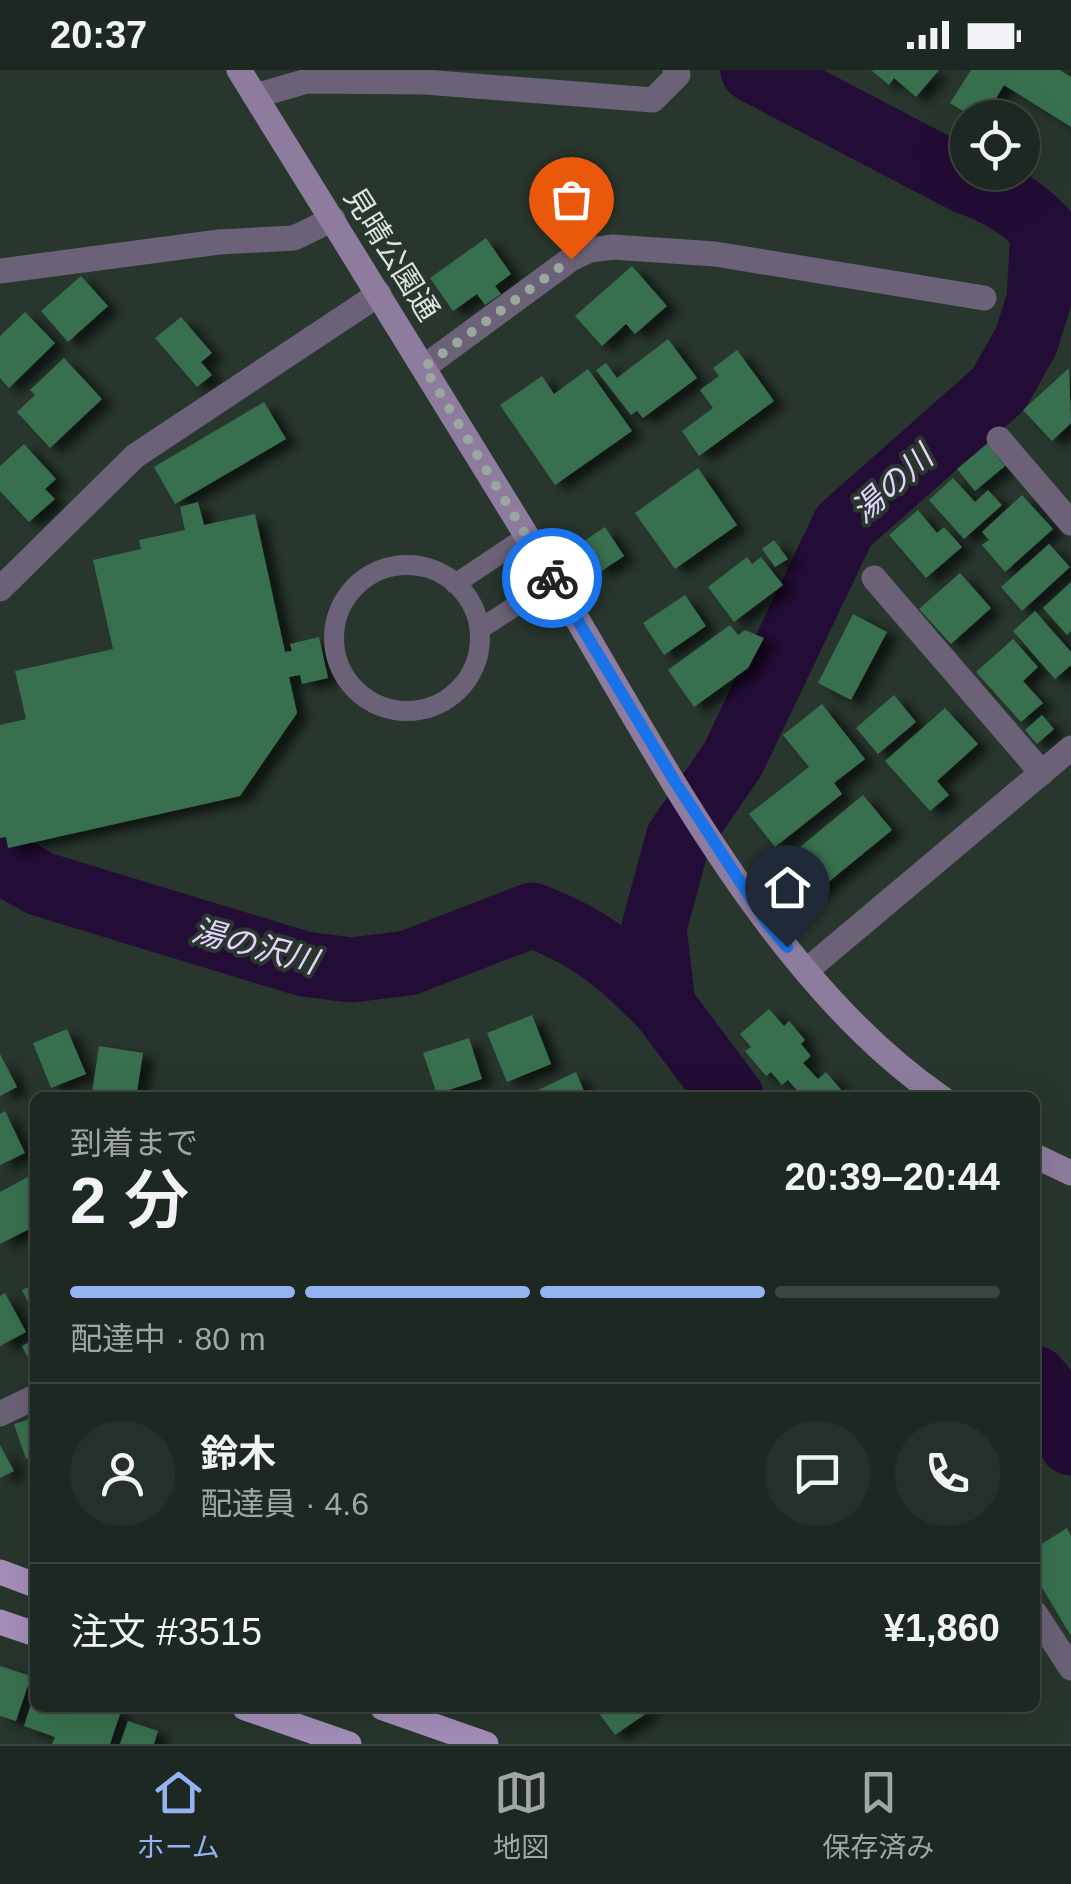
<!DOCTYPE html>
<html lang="ja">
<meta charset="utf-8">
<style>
body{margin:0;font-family:Helvetica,"Noto Sans JP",sans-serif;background:#26302a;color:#f1f3f6;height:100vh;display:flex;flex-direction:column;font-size:38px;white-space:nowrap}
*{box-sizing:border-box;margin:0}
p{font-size:32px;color:#a1a6a5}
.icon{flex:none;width:55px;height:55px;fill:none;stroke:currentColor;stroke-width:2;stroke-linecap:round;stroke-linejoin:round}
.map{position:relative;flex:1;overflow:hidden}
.side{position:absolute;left:30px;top:1022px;width:1010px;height:620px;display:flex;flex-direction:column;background:#1e2822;border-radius:15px;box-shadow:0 10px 40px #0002,0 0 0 2px #3c4440}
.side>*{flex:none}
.buttons{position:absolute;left:950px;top:30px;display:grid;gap:20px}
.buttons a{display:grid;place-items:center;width:90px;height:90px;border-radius:50%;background:#1e2822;box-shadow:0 10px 40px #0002,0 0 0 2px #3c4440;font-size:50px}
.pin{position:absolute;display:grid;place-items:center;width:85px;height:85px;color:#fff;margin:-102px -42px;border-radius:50% 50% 50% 0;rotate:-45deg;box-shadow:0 0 10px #0007}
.pin .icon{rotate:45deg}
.courier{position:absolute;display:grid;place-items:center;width:100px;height:100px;margin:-50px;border:8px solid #1a73e8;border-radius:50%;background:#fff;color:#222;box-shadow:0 2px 12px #0007}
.overview em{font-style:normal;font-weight:600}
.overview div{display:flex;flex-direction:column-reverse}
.overview{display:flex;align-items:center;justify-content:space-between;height:170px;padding:0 40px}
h1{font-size:65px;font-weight:600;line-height:75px}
.bar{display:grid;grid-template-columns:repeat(4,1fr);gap:15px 10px;align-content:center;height:120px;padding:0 40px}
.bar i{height:12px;border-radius:8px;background:#3c4440}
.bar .on{background:#95b2f1}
.bar p{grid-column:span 4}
.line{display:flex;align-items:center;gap:25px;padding:0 40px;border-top:2px solid #3c4440}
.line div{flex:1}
.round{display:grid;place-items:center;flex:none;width:105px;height:105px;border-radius:52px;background:#26302a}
.status{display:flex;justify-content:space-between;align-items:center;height:70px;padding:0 50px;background:#1e2822;direction:ltr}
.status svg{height:28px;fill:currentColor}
.dock{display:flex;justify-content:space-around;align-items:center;height:140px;border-top:2px solid #3c4440;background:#1e2822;font-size:28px;color:#a1a6a5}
.dock a{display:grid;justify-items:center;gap:5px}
.dock .on{color:#95b2f1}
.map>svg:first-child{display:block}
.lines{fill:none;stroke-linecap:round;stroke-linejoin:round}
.river{stroke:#230c35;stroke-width:65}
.building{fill:#386f50;filter:url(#shadow)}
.lane{stroke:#6c6277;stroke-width:20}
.street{stroke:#6c6277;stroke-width:25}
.secondary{stroke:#8d7c9d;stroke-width:25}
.primary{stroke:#a590bb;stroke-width:25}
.done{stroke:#9da7a1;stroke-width:10;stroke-dasharray:0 18}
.route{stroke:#1a73e8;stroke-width:12}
.labels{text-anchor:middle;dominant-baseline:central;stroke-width:8;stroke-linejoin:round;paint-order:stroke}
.street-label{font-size:30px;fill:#dce4df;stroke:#28362d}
.water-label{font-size:32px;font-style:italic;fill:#e7d1fd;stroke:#28362d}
</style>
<div class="status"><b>20:37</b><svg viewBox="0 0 49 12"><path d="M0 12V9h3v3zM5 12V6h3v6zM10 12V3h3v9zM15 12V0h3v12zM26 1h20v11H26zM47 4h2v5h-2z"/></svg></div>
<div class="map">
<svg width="1071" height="1674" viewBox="0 0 1071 1674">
<defs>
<filter id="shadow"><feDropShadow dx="11" dy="6" stdDeviation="5" flood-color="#0009"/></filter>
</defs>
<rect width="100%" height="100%" fill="#28362d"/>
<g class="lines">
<!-- river -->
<g class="river">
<path d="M 0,791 L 41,814 L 304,894 L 351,900 L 408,893 L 532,845 C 592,868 618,891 663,936"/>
<path d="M 732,1028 L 663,936 L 654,858 L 678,769 L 733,689 L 844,456 L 999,319 L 1026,271 L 1039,230 L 1043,159 C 1021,136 997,122 967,112 L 753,0"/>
<path d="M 1035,1308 L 1043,1317 L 1071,1373"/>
</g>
</g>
<!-- building -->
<g class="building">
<path d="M 871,0 L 939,0 L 916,27 L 894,8 L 889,15 Z"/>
<path d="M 971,0 L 1060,0 L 1071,7 L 1071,57 L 1004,15 L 984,48 L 974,48 L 950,33 Z"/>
<path d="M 486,168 L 511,204 L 495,216 L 501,224 L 485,235 L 477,224 L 453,241 L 430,208 Z"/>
<path d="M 632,196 L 667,236 L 635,264 L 626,254 L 602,276 L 575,246 Z"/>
<path d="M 81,206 L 108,236 L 68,272 L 41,241 Z"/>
<path d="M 25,242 L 55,273 L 9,318 L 0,308 L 0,266 Z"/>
<path d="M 181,247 L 212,283 L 201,292 L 212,305 L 197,317 L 155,268 Z"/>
<path d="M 668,269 L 697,308 L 643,348 L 637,341 L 631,345 L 596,300 L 606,293 L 617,308 Z"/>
<path d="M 737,280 L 774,331 L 699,386 L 682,361 L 713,338 L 700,320 L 719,306 L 713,298 Z"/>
<path d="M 64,288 L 102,329 L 50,378 L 17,342 L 35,325 L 30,320 Z"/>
<path d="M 1069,298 L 1071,353 L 1052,371 L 1023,340 Z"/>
<path d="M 588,299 L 632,361 L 555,415 L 500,335 L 542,306 L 554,324 Z"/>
<path d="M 264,332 L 286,369 L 175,434 L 154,397 Z"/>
<path d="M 24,374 L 56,409 L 45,419 L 55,429 L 29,452 L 0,421 L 0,396 Z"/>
<path d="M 987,374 L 1005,396 L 975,421 L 957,399 Z"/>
<path d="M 698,398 L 737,455 L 675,499 L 635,443 Z"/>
<path d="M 953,408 L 975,432 L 988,420 L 1002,435 L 964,469 L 929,430 Z"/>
<path d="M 1022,425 L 1053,459 L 1005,502 L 982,475 L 989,470 L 982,462 Z"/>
<path d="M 198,432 L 204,455 L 255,444 L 285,582 L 292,581 L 290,574 L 319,567 L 328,608 L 302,614 L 300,605 L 289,607 L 297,643 L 240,726 L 8,778 L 6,767 L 0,768 L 0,655 L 26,649 L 15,601 L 113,579 L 93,490 L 141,479 L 139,470 L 185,460 L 180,437 Z"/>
<path d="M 918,440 L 937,463 L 944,457 L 962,477 L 926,508 L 889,465 Z"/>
<path d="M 605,457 L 624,486 L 600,502 L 581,473 Z"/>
<path d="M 774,470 L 788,489 L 775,497 L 762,479 Z"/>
<path d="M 1049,474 L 1070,497 L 1022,541 L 1001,517 Z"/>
<path d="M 747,487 L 752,494 L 761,487 L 783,515 L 734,552 L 708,517 Z"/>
<path d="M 960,503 L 991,538 L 951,574 L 919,539 Z"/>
<path d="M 1071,512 L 1071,561 L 1067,565 L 1043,538 Z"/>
<path d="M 685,525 L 706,556 L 664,585 L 643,553 Z"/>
<path d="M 1035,541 L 1071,582 L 1071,595 L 1055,609 L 1013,561 Z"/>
<path d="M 853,544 L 887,562 L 851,630 L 818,613 Z"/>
<path d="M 730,555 L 738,565 L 745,560 L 764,568 L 748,598 L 694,637 L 668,600 Z"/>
<path d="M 1013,569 L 1038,597 L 1023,611 L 1043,633 L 1021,652 L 976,602 Z"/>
<path d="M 894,625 L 916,652 L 878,684 L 856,658 Z"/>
<path d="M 822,634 L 865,689 L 834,713 L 842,724 L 775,777 L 749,744 L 809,697 L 783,665 Z"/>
<path d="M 945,638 L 978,674 L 937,711 L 949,725 L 930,741 L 885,691 Z"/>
<path d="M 1042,645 L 1054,659 L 1037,674 L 1025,660 Z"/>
<path d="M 863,725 L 892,760 L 809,828 L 781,793 Z"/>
<path d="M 769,939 L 784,956 L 789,951 L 805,970 L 801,974 L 811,986 L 803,993 L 818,1009 L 826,1002 L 848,1028 L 798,1028 L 801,1025 L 788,1010 L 782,1015 L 771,1002 L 766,1006 L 745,981 L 751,977 L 740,964 Z"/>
<path d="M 532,945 L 551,994 L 507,1012 L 487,963 Z"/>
<path d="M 67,959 L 86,1004 L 51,1018 L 33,973 Z"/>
<path d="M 469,968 L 482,1009 L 437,1024 L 423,983 Z"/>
<path d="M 99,976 L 143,983 L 136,1028 L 81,1028 L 82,1021 L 92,1023 Z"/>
<path d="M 0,984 L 17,1017 L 0,1026 Z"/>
<path d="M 576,1002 L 587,1028 L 534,1028 L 532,1023 Z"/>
<path d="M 5,1041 L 25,1083 L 0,1095 L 0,1044 Z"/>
<path d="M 35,1103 L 35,1156 L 0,1174 L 0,1122 Z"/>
<path d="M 35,1214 L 35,1246 L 22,1220 Z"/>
<path d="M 5,1223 L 26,1262 L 0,1276 L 0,1226 Z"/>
<path d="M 34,1270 L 35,1272 L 35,1301 L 22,1276 Z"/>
<path d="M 33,1348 L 35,1386 L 26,1389 L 14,1354 Z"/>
<path d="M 0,1375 L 14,1401 L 0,1408 Z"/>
<path d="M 1067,1458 L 1071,1466 L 1071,1566 L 1035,1506 L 1035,1478 Z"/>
<path d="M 0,1596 L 31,1606 L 16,1651 L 0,1646 Z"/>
<path d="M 34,1625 L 35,1638 L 110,1638 L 121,1641 L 110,1674 L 52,1674 L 55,1667 L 24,1656 Z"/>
<path d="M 595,1638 L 654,1638 L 615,1665 Z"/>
<path d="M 128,1651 L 158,1661 L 154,1674 L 120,1674 Z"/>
</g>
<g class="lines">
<!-- lane -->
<g class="lane">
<circle cx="407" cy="568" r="73"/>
<path d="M 455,514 L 527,466"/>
<path d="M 480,559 L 554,511"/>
</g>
<!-- street -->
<g class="street">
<path d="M 255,26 L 307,11 L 425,12 L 653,30 L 678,5 L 675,0"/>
<path d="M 0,201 L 219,172 L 294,168 L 333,149"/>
<path d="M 424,297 L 571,189 L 590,180 L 613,177 L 715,184 L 984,228"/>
<path d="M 999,369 L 1071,453"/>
<path d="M 874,508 L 1042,703"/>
<path d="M 0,519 L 135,386 L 379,224"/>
<path d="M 807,900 L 1071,678"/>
<path d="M 0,1344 L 35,1327"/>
<path d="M 1035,1543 L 1071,1598"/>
</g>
<!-- secondary -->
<g class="secondary">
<path d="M 239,0 C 344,170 450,339 554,510 C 658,683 772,912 942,1028"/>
<path d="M 1035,1086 L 1071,1103"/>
</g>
<!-- primary -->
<g class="primary">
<path d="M 0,1502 L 35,1515"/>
<path d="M 0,1552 L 35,1564"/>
<path d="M 245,1638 L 349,1674"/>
<path d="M 383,1638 L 486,1674"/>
</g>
</g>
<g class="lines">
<!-- done -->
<path class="done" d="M 552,508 L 424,297 L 571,189"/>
<!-- route -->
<path class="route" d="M 552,508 L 674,710 L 767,853 L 787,877"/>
</g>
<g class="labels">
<!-- street labels -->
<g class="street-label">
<text transform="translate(392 184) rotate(58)">見晴公園通</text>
</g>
<!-- water labels -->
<g class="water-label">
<text transform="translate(892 414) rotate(-42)">湯の川</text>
<text transform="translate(255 876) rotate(15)">湯の沢川</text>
</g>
</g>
</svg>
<div class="buttons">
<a><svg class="icon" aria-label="locate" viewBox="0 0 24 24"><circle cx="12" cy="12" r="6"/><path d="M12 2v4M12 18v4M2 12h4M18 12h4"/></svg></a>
</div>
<div class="pin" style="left:571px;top:189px;background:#ea580c"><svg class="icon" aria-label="bag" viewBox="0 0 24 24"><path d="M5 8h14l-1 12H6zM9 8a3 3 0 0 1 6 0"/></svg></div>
<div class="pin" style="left:787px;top:877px;background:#1f2937"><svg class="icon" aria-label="home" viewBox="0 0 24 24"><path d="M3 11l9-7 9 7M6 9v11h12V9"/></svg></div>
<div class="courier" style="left:552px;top:508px"><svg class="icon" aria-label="bike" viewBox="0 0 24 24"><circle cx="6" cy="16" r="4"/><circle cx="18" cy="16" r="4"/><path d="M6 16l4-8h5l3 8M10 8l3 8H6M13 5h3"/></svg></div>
<section class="side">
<div class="overview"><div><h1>2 分</h1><p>到着まで</p></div><em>20:39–20:44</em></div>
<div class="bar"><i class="on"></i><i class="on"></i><i class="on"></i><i></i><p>配達中 · 80 m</p></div>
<div class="line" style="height:180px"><a class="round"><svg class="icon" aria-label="person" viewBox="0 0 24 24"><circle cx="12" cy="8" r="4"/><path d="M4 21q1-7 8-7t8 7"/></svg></a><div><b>鈴木</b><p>配達員 · 4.6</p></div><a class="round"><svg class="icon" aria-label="chat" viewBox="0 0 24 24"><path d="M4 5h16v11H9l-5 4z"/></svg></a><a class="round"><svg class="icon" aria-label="phone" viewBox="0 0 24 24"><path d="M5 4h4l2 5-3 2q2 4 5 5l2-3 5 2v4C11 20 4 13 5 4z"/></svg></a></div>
<div class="line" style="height:130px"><div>注文 #3515</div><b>¥1,860</b></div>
</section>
</div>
<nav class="dock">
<a class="on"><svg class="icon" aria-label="home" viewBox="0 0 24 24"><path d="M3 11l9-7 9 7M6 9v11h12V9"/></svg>ホーム</a>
<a><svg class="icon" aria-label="map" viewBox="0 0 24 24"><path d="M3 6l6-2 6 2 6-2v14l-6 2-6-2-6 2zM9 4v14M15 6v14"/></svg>地図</a>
<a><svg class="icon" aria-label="saved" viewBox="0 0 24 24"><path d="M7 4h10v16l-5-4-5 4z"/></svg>保存済み</a>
</nav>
